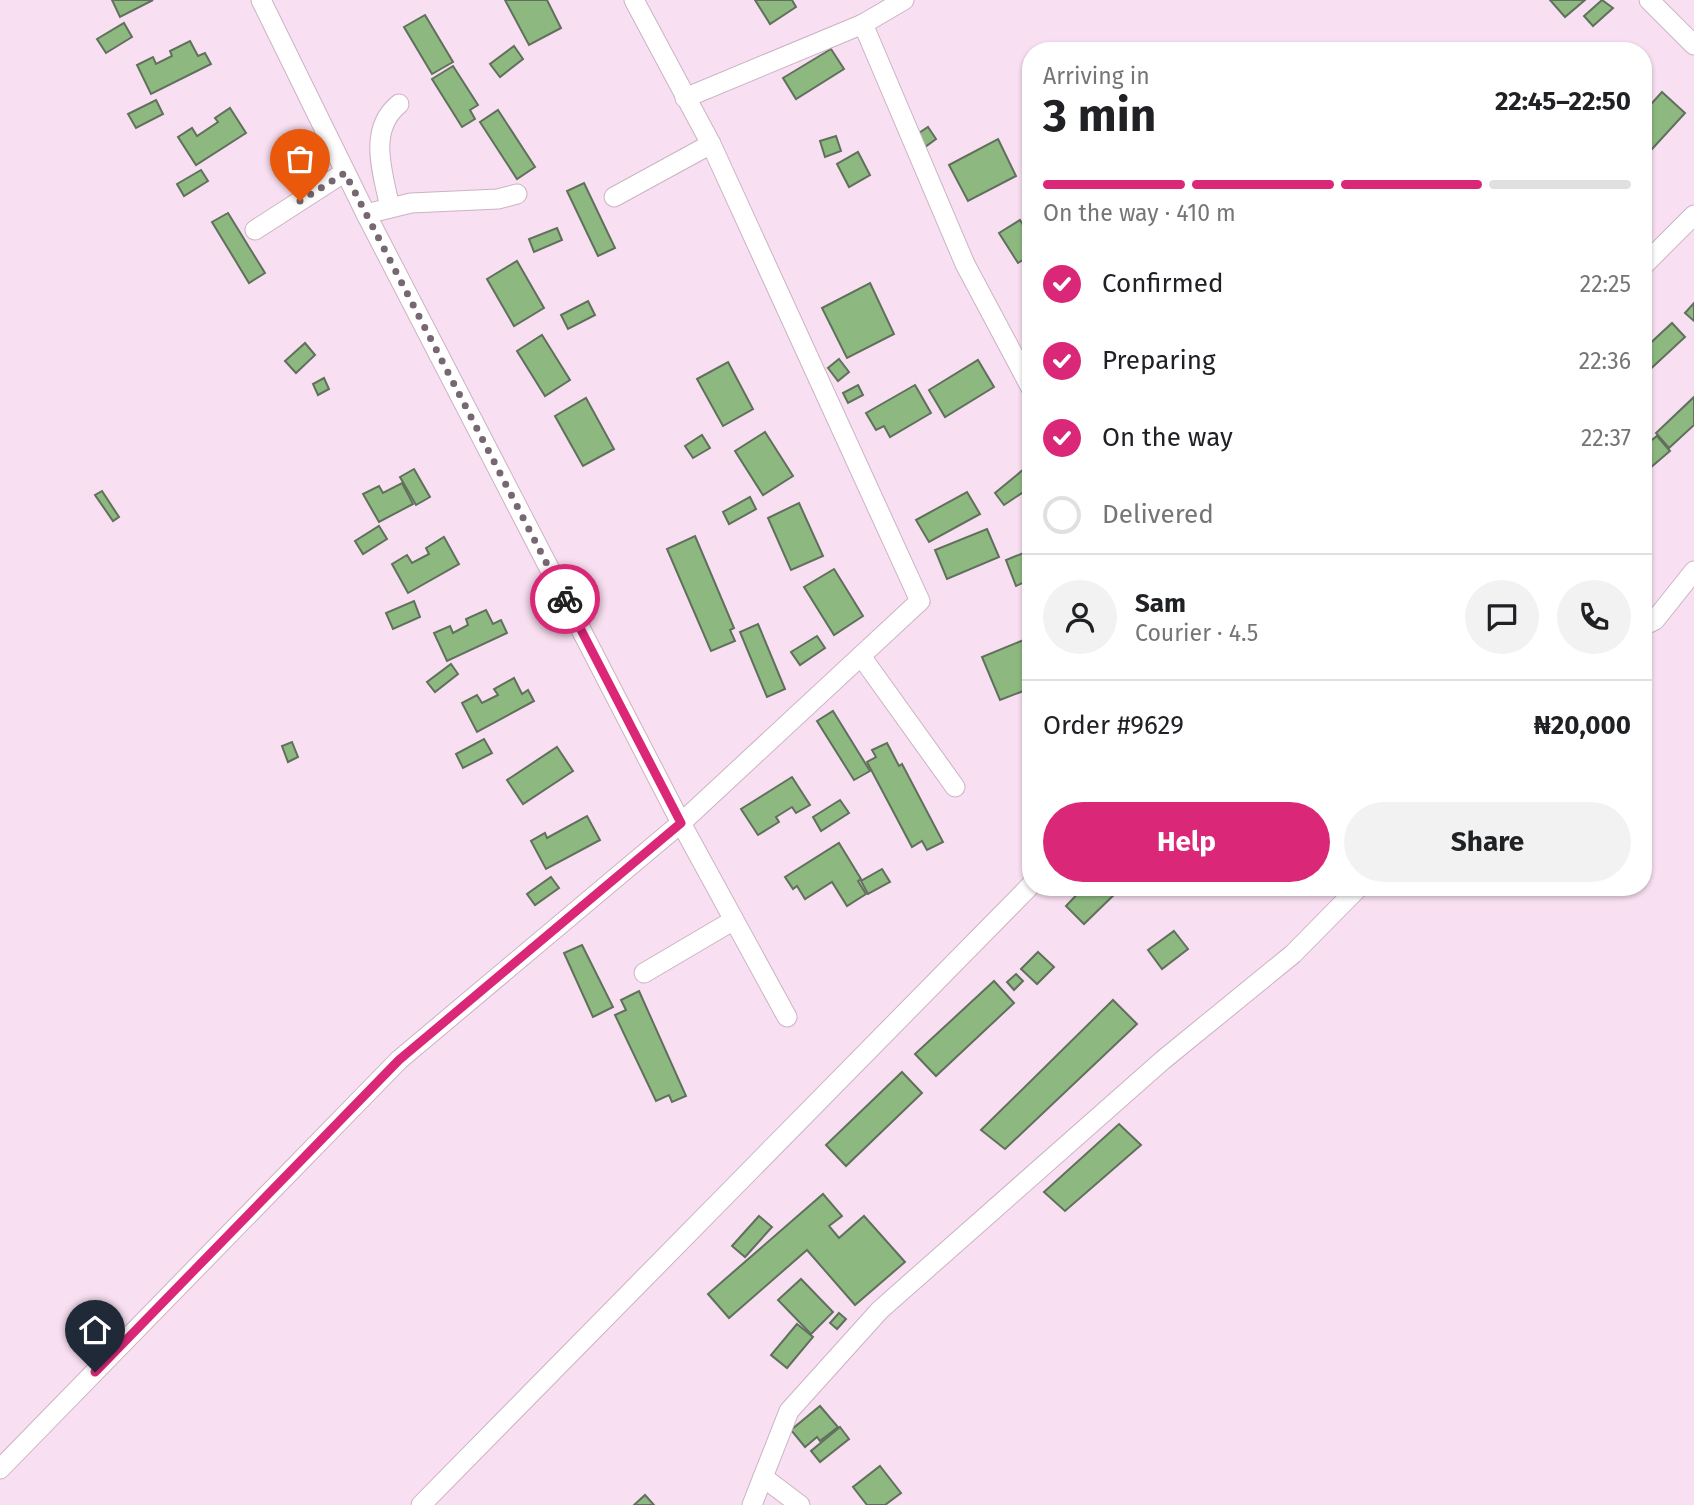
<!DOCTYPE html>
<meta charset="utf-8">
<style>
body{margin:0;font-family:"Fira Sans",sans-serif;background:#f2f2f2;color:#202124;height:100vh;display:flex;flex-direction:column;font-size:26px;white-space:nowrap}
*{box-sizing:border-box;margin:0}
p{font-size:23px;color:#757577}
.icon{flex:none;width:38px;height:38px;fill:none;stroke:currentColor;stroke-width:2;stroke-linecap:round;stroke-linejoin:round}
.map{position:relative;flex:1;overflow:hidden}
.drawer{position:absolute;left:1022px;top:42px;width:630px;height:854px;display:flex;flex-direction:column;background:#fff;border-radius:28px;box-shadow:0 2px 5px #0004}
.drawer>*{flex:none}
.pin{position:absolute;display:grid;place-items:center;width:60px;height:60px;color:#fff;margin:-72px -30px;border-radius:50% 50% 50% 0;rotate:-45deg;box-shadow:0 0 7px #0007}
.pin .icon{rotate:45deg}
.courier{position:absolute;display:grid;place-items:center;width:70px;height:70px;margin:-35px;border:5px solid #db2777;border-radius:50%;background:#fff;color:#222;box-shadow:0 2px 9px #0007}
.summary em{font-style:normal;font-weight:700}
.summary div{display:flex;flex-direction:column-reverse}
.summary{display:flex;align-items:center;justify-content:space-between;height:119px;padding:0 21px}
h1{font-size:46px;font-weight:700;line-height:52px}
.bar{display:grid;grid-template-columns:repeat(4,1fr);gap:10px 7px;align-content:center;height:84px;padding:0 21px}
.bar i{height:9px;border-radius:5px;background:#e0e0e0}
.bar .current{background:#db2777}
.bar p{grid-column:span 4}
.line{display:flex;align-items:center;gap:18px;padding:0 21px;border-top:2px solid #e0e0e0}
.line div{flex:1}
.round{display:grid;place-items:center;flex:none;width:74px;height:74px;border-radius:37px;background:#f2f2f2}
ol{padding:0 21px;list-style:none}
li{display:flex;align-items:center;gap:21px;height:77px}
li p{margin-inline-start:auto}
li .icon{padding:7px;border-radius:50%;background:#db2777;color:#fff;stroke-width:4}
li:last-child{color:#757577}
li i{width:38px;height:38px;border:4px solid #e0e0e0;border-radius:50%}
.button{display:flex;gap:14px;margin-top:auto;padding:14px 21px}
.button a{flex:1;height:80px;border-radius:42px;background:#db2777;color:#fff;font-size:28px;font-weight:700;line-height:80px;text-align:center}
.button a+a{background:#f2f2f2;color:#202124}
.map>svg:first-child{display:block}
.building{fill:#8db981;stroke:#60705c;stroke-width:2}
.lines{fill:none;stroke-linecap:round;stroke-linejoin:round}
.minor-casing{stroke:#cbb3c4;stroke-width:21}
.minor{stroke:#fff;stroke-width:19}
.done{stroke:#766772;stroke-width:7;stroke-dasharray:0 12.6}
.route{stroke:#db2777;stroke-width:9}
</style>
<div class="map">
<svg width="1694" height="1505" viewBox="0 0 1694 1505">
<rect width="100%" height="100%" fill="#f8dff1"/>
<!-- building -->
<g class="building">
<path d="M 112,0 L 153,0 L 120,17 Z"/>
<path d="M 505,0 L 547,0 L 561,28 L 529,45 Z"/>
<path d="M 755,0 L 792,0 L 796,7 L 770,24 Z"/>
<path d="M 1550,0 L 1585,0 L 1565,17 Z"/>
<path d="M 1602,0 L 1613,8 L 1593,26 L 1584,16 Z"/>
<path d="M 425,15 L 453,62 L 432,74 L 404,27 Z"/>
<path d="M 124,23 L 132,37 L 106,53 L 97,39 Z"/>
<path d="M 190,41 L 198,56 L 205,53 L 211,64 L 151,94 L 137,65 L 153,57 L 156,64 L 172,56 L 170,51 Z"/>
<path d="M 514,46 L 523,59 L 500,77 L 490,64 Z"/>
<path d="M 831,49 L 844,69 L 796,99 L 783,78 Z"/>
<path d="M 453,66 L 478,105 L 470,110 L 475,119 L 462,127 L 432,79 Z"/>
<path d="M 1662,92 L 1685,113 L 1643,159 L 1643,113 Z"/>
<path d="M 156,100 L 163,114 L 136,128 L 128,114 Z"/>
<path d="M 230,108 L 246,133 L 196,165 L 178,137 L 192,128 L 197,136 L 218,122 L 215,118 Z"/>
<path d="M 498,110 L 535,167 L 517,179 L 480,122 Z"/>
<path d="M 928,127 L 936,139 L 925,147 L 916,135 Z"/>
<path d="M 836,136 L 841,151 L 825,157 L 820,141 Z"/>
<path d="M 998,139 L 1016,176 L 968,201 L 949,165 Z"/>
<path d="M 858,152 L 870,175 L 849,187 L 837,164 Z"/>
<path d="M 201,170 L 208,181 L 184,196 L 177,184 Z"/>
<path d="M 584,183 L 615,248 L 598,256 L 567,191 Z"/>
<path d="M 228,213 L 265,273 L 249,283 L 212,222 Z"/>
<path d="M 1020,220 L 1026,230 L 1031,226 L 1031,255 L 1018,263 L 999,233 Z"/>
<path d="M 557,228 L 562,240 L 534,252 L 529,239 Z"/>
<path d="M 517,261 L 544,308 L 514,326 L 487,279 Z"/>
<path d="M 870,283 L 894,334 L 847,358 L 822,308 Z"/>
<path d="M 588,301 L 595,315 L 568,329 L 561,315 Z"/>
<path d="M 1694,303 L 1694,321 L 1685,313 Z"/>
<path d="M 1672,323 L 1685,337 L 1643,376 L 1643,346 L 1645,348 Z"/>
<path d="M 542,335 L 570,380 L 545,396 L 517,351 Z"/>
<path d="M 305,343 L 315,355 L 296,373 L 285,361 Z"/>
<path d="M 839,359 L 849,372 L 838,381 L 828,368 Z"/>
<path d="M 978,360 L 994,387 L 945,417 L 929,390 Z"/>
<path d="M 728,362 L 753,409 L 723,426 L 697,379 Z"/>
<path d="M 324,378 L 329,389 L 318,395 L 313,384 Z"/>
<path d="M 858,385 L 863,395 L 848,403 L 843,393 Z"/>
<path d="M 915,385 L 931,413 L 890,437 L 884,426 L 876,430 L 866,413 Z"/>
<path d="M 1694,397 L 1694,425 L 1669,448 L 1656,433 Z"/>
<path d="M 586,398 L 614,449 L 583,466 L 555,416 Z"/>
<path d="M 765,432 L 793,476 L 763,495 L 735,451 Z"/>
<path d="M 702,435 L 710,448 L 693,458 L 685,446 Z"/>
<path d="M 1657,436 L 1670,451 L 1643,474 L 1643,447 Z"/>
<path d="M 414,469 L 430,497 L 416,505 L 400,477 Z"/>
<path d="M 1024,469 L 1031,478 L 1031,487 L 1004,505 L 995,493 Z"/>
<path d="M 402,483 L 413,504 L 379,522 L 363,494 L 379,486 L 383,493 Z"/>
<path d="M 102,491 L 119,517 L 113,521 L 95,495 Z"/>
<path d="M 967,492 L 980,514 L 929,542 L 916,520 Z"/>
<path d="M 750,497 L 756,509 L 729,524 L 723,512 Z"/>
<path d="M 799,503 L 823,556 L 791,570 L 768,518 Z"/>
<path d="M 379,526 L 387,539 L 363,554 L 355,541 Z"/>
<path d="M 987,529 L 999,557 L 947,579 L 935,550 Z"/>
<path d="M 695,536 L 734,628 L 730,630 L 735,641 L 711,651 L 667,549 Z"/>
<path d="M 444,537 L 459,564 L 408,593 L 392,564 L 407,555 L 412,563 L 429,554 L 426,548 Z"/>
<path d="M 1031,550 L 1031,579 L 1016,586 L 1006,560 Z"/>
<path d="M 834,569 L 863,616 L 834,635 L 804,587 Z"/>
<path d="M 414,601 L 420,617 L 393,629 L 386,613 Z"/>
<path d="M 486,610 L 493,624 L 501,620 L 507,633 L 447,661 L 434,633 L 450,626 L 453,633 L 468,625 L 466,619 Z"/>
<path d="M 758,624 L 785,689 L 767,697 L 740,632 Z"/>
<path d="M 817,636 L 825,648 L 800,665 L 791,652 Z"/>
<path d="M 1026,639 L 1031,650 L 1031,688 L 1000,700 L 982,657 Z"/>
<path d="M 451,664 L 458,674 L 435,692 L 427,682 Z"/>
<path d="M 514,678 L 522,694 L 528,690 L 534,701 L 477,732 L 462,703 L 477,695 L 482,703 L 498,695 L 494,689 Z"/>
<path d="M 833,711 L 870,771 L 854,780 L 817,721 Z"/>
<path d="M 484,739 L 492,753 L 463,768 L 456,754 Z"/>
<path d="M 292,742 L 298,757 L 288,762 L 282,746 Z"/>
<path d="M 887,743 L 899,766 L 902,764 L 943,842 L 927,850 L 922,841 L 912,847 L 867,762 L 876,757 L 872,750 Z"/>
<path d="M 557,747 L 573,771 L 523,804 L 507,780 Z"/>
<path d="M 792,777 L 810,805 L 796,813 L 792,807 L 776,817 L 779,822 L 758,835 L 741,809 Z"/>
<path d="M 840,800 L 849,813 L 821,831 L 813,817 Z"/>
<path d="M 587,816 L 600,840 L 546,869 L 531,841 L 545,833 L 547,838 Z"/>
<path d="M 839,843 L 861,879 L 858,881 L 866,894 L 847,906 L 832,882 L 805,899 L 797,886 L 793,889 L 785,877 Z"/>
<path d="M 882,869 L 890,882 L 868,894 L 861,881 Z"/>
<path d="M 551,877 L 559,888 L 535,905 L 527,894 Z"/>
<path d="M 1084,887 L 1122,887 L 1084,924 L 1066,906 Z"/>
<path d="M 1174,931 L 1188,949 L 1162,969 L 1148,950 Z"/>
<path d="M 582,945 L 613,1007 L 593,1017 L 564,953 Z"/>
<path d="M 1038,952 L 1054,967 L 1037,984 L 1021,969 Z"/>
<path d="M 1016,974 L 1023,981 L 1014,990 L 1007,982 Z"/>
<path d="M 994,981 L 1014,1003 L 936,1076 L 915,1054 Z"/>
<path d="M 639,991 L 686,1096 L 672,1102 L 669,1095 L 656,1101 L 615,1015 L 626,1010 L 621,1000 Z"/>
<path d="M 1113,1000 L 1137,1024 L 1005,1149 L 981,1130 Z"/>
<path d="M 902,1072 L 922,1093 L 846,1166 L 826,1145 Z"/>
<path d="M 1119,1124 L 1141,1145 L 1065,1211 L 1044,1192 Z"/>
<path d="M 823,1194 L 842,1216 L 829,1226 L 839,1238 L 864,1216 L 905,1262 L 855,1305 L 807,1250 L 729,1318 L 708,1294 Z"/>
<path d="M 759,1216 L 772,1227 L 745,1257 L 732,1246 Z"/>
<path d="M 801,1279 L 833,1312 L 811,1334 L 778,1300 Z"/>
<path d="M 839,1313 L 846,1319 L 837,1329 L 830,1323 Z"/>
<path d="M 797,1324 L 813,1337 L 787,1368 L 771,1355 Z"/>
<path d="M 820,1406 L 838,1427 L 820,1441 L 817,1437 L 805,1447 L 791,1430 Z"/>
<path d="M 840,1427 L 849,1439 L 820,1462 L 811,1451 Z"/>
<path d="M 880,1466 L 901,1493 L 885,1505 L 867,1505 L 853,1487 Z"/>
<path d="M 645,1495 L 654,1505 L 634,1505 Z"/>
</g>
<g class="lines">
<defs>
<g id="minor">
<path d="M 261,0 L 366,214 L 681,823 L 787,1017"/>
<path d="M 1649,0 L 1694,45"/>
<path d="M 863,24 L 965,264 L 1031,388"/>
<path d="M 685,98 L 863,24 L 904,0"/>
<path d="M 614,197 L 711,144"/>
<path d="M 390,208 C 383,173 367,130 399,104"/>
<path d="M 366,214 L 411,203 L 498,199 L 517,194"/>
<path d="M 255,230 L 345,172"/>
<path d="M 1643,266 L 1694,215"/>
<path d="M 1643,626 L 1655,620 L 1694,571"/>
<path d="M 861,656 L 955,787"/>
<path d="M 644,973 L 734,920"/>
<path d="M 0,1469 L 399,1060 L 681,823 L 920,601 L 711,144 L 634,0"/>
<path d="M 763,1477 L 800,1505"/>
<path d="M 421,1505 L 1031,885"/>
<path d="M 752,1505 L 789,1411 L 880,1310 L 1163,1060 L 1293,954 L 1359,887"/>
</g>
</defs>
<!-- minor casing -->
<use href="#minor" class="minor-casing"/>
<!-- minor -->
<use href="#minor" class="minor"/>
</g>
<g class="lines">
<!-- done -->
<path class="done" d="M 300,201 L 345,173 L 565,599"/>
<!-- route -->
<path class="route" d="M 95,1372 L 399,1060 L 681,823 L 565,599"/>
</g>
</svg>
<div class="pin" style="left:300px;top:201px;background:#ea580c"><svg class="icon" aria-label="bag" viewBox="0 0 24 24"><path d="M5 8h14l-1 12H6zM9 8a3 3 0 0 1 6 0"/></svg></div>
<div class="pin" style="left:95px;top:1372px;background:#1f2937"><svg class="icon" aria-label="home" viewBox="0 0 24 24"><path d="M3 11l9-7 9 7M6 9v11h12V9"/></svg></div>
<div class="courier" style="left:565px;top:599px"><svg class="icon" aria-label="bike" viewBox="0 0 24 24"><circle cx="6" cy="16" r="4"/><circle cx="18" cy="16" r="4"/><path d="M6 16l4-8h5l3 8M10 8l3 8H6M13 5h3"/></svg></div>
<section class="drawer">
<div class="summary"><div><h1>3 min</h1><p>Arriving in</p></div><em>22:45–22:50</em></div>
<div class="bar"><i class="current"></i><i class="current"></i><i class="current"></i><i></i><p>On the way · 410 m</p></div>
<ol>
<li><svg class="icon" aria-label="check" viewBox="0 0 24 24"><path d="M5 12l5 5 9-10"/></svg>Confirmed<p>22:25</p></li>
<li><svg class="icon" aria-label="check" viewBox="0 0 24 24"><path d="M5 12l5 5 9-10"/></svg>Preparing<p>22:36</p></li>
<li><svg class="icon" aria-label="check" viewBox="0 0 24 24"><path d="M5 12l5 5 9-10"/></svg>On the way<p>22:37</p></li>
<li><i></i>Delivered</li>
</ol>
<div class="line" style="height:126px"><a class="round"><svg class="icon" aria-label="person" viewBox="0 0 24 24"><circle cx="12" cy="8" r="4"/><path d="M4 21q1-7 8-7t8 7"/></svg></a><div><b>Sam</b><p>Courier · 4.5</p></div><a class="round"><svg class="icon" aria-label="chat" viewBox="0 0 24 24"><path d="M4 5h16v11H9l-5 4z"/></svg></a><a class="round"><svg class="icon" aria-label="phone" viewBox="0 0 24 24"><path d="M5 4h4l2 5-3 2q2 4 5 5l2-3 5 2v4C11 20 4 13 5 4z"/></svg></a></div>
<div class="line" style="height:91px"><div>Order #9629</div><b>₦20,000</b></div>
<div class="button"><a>Help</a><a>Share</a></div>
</section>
</div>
